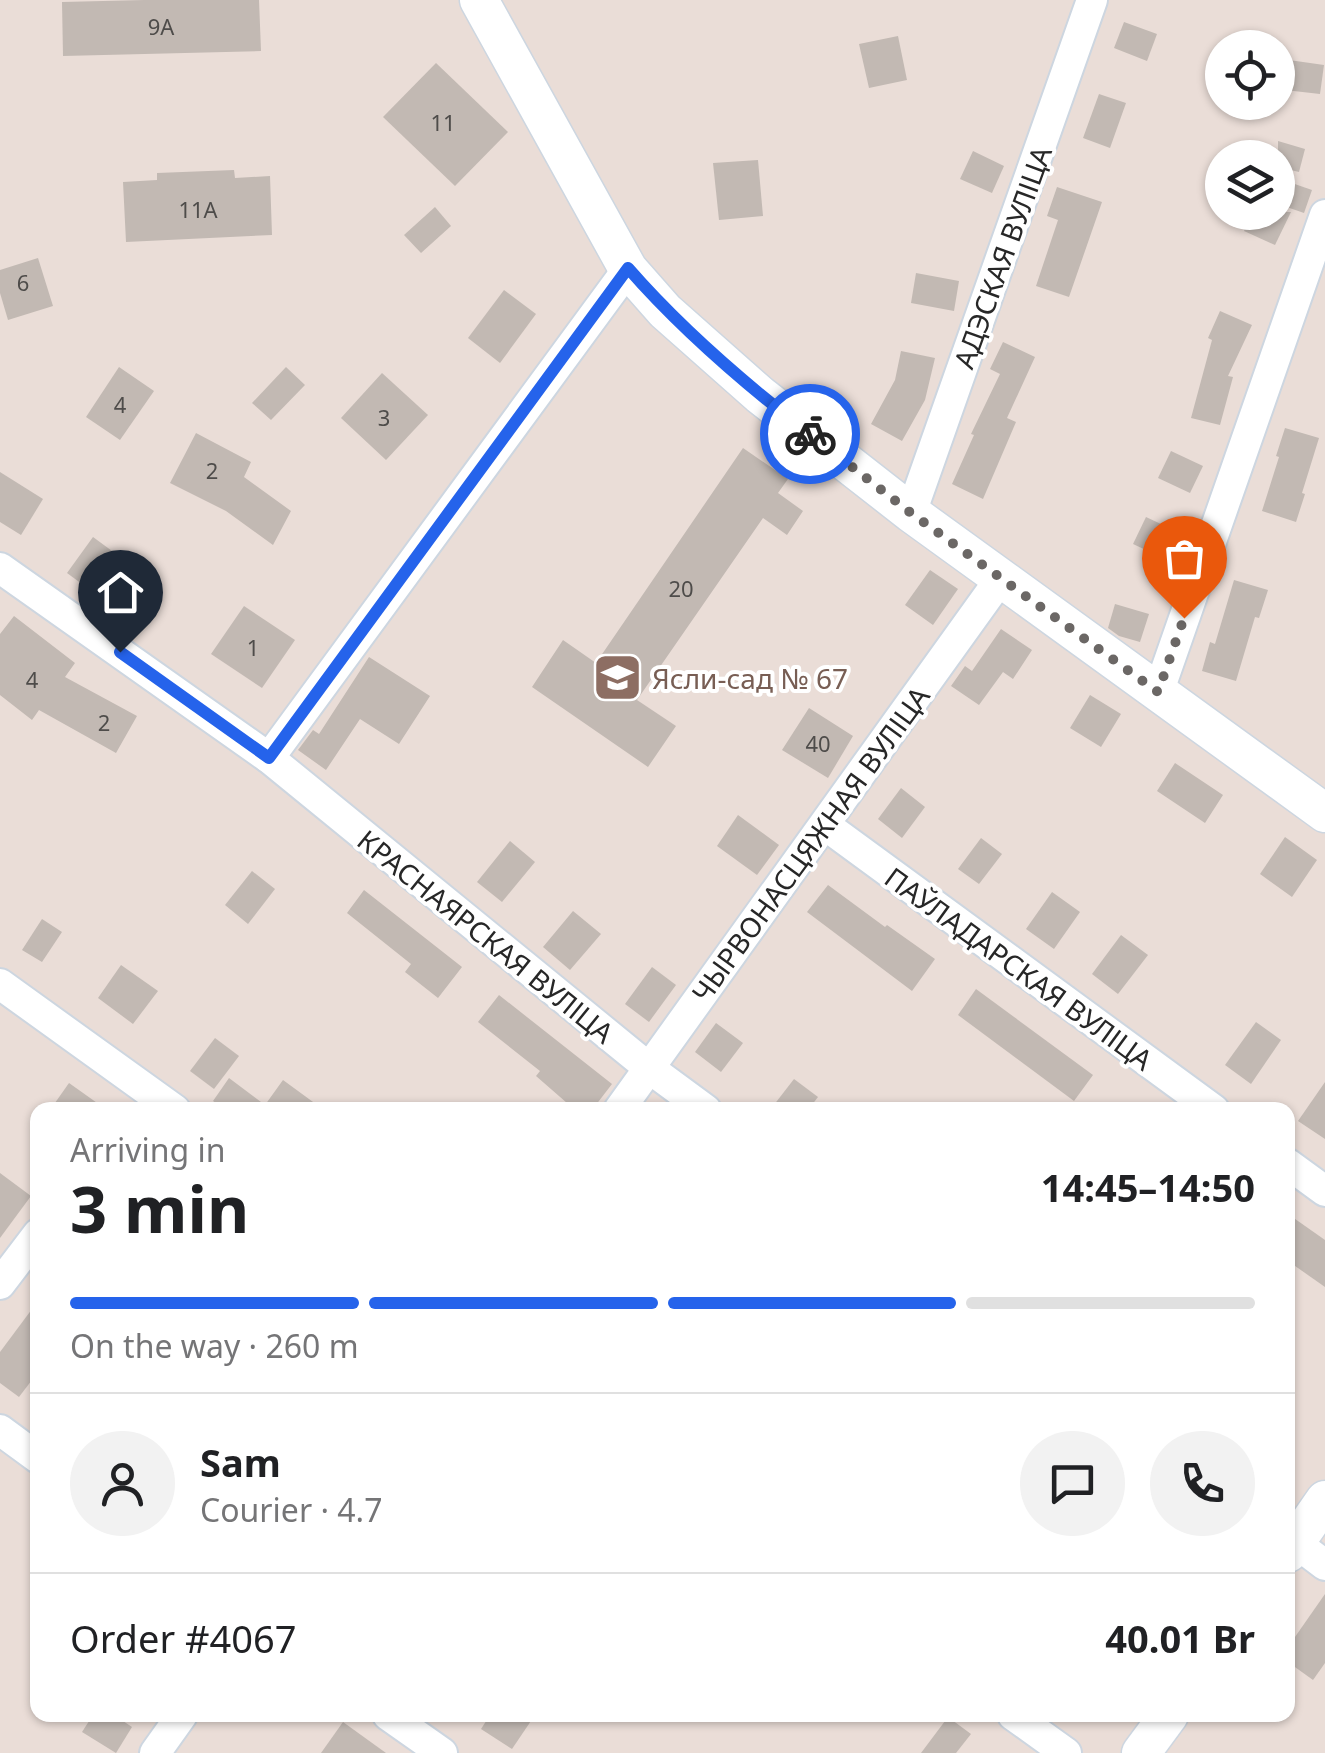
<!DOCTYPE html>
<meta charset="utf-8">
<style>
body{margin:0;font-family:"Noto Sans",sans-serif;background:#f2f2f2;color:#202124;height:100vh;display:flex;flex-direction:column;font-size:38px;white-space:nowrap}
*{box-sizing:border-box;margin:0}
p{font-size:32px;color:#757577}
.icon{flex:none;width:55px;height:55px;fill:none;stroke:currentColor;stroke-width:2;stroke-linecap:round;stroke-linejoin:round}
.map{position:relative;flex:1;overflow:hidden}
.side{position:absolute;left:30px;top:1102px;width:1265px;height:620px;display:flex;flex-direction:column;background:#fff;border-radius:20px;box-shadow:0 2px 8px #0004}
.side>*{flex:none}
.tools{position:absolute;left:1205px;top:30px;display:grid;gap:20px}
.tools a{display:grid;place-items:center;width:90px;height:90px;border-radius:50%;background:#fff;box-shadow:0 2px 8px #0004;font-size:50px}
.pin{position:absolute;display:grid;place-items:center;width:85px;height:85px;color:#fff;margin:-102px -42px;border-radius:50% 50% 50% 0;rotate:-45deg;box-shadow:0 0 10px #0007}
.pin .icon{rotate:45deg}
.courier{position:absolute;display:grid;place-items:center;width:100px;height:100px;margin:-50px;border:8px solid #2563eb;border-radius:50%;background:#fff;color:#222;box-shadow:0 2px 12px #0007}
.head em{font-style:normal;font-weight:700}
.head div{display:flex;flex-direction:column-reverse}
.head{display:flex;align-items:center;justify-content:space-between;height:170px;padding:0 40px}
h1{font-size:65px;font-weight:700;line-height:75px}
.bar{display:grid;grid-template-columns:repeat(4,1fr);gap:15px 10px;align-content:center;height:120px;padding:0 40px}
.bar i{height:12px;border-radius:8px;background:#e0e0e0}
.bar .on{background:#2563eb}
.bar p{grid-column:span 4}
.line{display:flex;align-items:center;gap:25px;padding:0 40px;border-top:2px solid #e0e0e0}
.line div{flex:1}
.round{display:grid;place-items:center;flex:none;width:105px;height:105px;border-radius:52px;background:#f2f2f2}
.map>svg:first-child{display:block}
.building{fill:#c2b9b3}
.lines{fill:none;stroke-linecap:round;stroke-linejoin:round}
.minor-casing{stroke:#cdd6e0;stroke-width:34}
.tertiary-casing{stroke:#cdd6e0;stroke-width:41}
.minor{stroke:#fff;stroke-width:30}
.tertiary{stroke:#fff;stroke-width:38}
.done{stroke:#6b6765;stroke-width:10;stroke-dasharray:0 18}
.route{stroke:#2563eb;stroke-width:12}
.labels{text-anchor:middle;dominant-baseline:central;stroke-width:8;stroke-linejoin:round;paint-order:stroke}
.number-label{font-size:22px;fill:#4e4c4a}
.street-label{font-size:28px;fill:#272727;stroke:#fff}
.education-label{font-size:28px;fill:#785e54;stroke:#fff;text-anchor:start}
</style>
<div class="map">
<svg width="1325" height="1753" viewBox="0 0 1325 1753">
<rect width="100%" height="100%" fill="#eaddd7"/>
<!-- building -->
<g class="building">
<path d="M 144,0 L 259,0 L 261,51 L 63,56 L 62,2 Z"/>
<path d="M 1124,22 L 1157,34 L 1147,61 L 1114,48 Z"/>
<path d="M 898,36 L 907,80 L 869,88 L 859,44 Z"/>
<path d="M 1289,60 L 1324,65 L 1320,94 L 1285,90 Z"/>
<path d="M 436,63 L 508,132 L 455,186 L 383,117 Z"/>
<path d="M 1099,94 L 1126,103 L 1110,148 L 1083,138 Z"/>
<path d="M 1278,141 L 1305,149 L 1299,172 L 1278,167 Z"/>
<path d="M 973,151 L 1004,166 L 992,193 L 960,179 Z"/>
<path d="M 758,160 L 763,216 L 719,220 L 713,163 Z"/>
<path d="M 234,170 L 235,178 L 270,176 L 272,235 L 126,242 L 123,182 L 157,180 L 157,173 Z"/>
<path d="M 1286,181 L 1312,190 L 1304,213 L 1278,204 Z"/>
<path d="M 1057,187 L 1102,202 L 1069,297 L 1036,286 L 1058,220 L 1047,216 Z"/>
<path d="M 435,207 L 451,226 L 421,253 L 404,235 Z"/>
<path d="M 1252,212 L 1291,212 L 1275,245 L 1244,231 Z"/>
<path d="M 38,258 L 53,306 L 8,320 L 0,293 L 0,270 Z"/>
<path d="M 916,273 L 959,281 L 954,311 L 911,303 Z"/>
<path d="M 504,290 L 536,314 L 500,363 L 468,338 Z"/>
<path d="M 1220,311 L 1252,325 L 1228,376 L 1233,377 L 1220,425 L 1191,418 L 1212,340 L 1208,338 Z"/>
<path d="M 1003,342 L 1035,357 L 1007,418 L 1016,422 L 983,499 L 952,484 L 974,435 L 971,434 L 1000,374 L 990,369 Z"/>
<path d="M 901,351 L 935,358 L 925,400 L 902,441 L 871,424 L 895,380 Z"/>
<path d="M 119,367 L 154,391 L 120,440 L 86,417 Z"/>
<path d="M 286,367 L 305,385 L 271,420 L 252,403 Z"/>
<path d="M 382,373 L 428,415 L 386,460 L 341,418 Z"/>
<path d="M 1285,428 L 1319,438 L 1302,493 L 1305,494 L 1296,522 L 1262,511 L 1279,457 L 1276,456 Z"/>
<path d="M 196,433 L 251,462 L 244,477 L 291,511 L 273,545 L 226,511 L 170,483 Z"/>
<path d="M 743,448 L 788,479 L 778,493 L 803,511 L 787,535 L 763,518 L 637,700 L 676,726 L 648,767 L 532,687 L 563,640 L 596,663 Z"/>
<path d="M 1171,451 L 1203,466 L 1190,493 L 1158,478 Z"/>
<path d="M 0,472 L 43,499 L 21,535 L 0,522 Z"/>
<path d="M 1146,517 L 1178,532 L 1165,559 L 1133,544 Z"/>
<path d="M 93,537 L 142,573 L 116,609 L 67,573 Z"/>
<path d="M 930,570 L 958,589 L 933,625 L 905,605 Z"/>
<path d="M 1234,580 L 1268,590 L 1259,618 L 1255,617 L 1236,681 L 1202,671 L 1210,642 L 1215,644 Z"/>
<path d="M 1115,604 L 1149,614 L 1140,642 L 1119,636 L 1108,628 Z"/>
<path d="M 244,606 L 295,640 L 262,688 L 211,654 Z"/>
<path d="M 14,616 L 75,663 L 65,677 L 137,716 L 116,753 L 39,710 L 32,720 L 0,695 L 0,634 Z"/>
<path d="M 1001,629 L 1032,650 L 1013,679 L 1003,672 L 979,705 L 951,686 L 965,666 L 972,671 Z"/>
<path d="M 369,657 L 430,696 L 399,744 L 360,719 L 326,770 L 298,750 L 313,730 L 319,734 Z"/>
<path d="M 1090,695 L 1121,714 L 1101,747 L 1070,728 Z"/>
<path d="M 809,708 L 853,736 L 828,778 L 782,750 Z"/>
<path d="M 1175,763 L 1223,795 L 1205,823 L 1157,791 Z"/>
<path d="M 901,788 L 925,807 L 902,838 L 878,819 Z"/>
<path d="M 738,815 L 779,845 L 757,875 L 717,846 Z"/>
<path d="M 1285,837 L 1317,860 L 1292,897 L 1260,874 Z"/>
<path d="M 981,838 L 1002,854 L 979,884 L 958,869 Z"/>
<path d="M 510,841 L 535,862 L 502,902 L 477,882 Z"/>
<path d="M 252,871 L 275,889 L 248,924 L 225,905 Z"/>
<path d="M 828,885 L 885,927 L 887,925 L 935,959 L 912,991 L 807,912 Z"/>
<path d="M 364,890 L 462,967 L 438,998 L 405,972 L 411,964 L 347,913 Z"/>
<path d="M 1052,892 L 1080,912 L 1054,949 L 1026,929 Z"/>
<path d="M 573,911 L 601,934 L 570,970 L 543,947 Z"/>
<path d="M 42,919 L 62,932 L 42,962 L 22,950 Z"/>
<path d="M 1121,935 L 1148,955 L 1118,994 L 1092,974 Z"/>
<path d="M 121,965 L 158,991 L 133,1024 L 98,998 Z"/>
<path d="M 652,967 L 676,985 L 649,1022 L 625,1004 Z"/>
<path d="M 976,989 L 1093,1075 L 1074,1101 L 958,1015 Z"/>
<path d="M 499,995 L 612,1084 L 592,1110 L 575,1110 L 536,1076 L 540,1071 L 478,1022 Z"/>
<path d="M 1256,1022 L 1281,1040 L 1251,1084 L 1225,1065 Z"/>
<path d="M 716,1023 L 743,1043 L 721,1072 L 695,1052 Z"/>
<path d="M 215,1038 L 239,1056 L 214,1089 L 190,1071 Z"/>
<path d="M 229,1078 L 265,1105 L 283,1080 L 324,1110 L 225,1110 L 213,1101 Z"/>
<path d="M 794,1079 L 818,1097 L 808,1110 L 770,1110 Z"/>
<path d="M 1325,1082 L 1325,1139 L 1298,1121 Z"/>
<path d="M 69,1083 L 107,1110 L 50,1110 Z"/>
<path d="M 0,1173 L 31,1196 L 0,1238 Z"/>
<path d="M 1288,1214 L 1325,1240 L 1325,1287 L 1288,1261 Z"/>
<path d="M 38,1301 L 38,1372 L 19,1397 L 0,1383 L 0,1352 Z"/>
<path d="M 1325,1594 L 1325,1663 L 1313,1680 L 1288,1662 L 1288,1647 Z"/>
<path d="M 93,1715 L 114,1715 L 132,1727 L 116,1753 L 82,1732 Z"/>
<path d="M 490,1715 L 535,1715 L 512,1749 L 481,1729 Z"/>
<path d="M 948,1717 L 971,1734 L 956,1753 L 921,1753 Z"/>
<path d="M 343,1722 L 386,1753 L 321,1753 Z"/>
</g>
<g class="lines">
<defs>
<g id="minor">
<path d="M 911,513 L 1092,0"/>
<path d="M 0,568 L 269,758 L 649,1068 L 706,1110"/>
<path d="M 1158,693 L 1325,215"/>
<path d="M 269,758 L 628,269"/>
<path d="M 825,825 L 1214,1110"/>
<path d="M 0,984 L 175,1110"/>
<path d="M 619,1110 L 1001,578"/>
<path d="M 1288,1164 L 1325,1191"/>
<path d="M 0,1284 L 38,1234"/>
<path d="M 0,1430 L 38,1458"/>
<path d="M 1288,1537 L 1325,1565"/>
<path d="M 388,1715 L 442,1753"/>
<path d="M 1013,1715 L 1066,1753"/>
<path d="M 155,1753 L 182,1715"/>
</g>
<g id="tertiary">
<path d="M 479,0 L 628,269 L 665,311 L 760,395 L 911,513 L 1325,813"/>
<path d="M 1288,1553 L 1325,1500"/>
<path d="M 1141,1753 L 1169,1715"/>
</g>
</defs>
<!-- minor casing -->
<use href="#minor" class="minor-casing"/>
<!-- tertiary casing -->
<use href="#tertiary" class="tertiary-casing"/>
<!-- minor -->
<use href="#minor" class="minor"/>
<!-- tertiary -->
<use href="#tertiary" class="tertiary"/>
</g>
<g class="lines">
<!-- done -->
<path class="done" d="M 810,434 L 911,513 L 1158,692 L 1184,618"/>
<!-- route -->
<path class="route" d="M 120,652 L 269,758 L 628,268 C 682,330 745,384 810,434"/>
</g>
<!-- icons -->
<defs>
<symbol id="school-square" viewBox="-11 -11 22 22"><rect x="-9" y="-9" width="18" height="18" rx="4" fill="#8d6e63" stroke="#fff"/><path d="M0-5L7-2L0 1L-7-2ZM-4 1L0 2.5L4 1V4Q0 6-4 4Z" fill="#fff"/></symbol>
</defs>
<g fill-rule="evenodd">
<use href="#school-square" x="590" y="650" width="55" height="55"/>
</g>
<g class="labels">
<!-- number labels -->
<g class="number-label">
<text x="161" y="26">9А</text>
<text x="443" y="122">11</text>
<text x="198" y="209">11А</text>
<text x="23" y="282">6</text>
<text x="120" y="404">4</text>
<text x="384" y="417">3</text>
<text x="212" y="470">2</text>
<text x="681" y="588">20</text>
<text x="253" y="647">1</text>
<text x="32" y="679">4</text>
<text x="104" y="722">2</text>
<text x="818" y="743">40</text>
</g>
<!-- street labels -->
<g class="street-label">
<text transform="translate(1002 257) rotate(-70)">АДЭСКАЯ ВУЛІЦА</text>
<text transform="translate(810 844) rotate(-54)">ЧЫРВОНАСЦЯЖНАЯ ВУЛІЦА</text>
<text transform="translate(486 936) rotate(39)">КРАСНАЯРСКАЯ ВУЛІЦА</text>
<text transform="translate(1019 968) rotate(36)">ПАЎЛАДАРСКАЯ ВУЛІЦА</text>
</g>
<!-- education labels -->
<g class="education-label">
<text x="652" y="678">Ясли-сад № 67</text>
</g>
</g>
</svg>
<div class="tools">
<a><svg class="icon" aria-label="locate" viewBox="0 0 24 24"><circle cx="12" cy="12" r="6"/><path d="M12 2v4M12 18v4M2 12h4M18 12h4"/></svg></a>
<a><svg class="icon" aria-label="layers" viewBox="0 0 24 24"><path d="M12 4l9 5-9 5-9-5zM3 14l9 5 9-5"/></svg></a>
</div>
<div class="pin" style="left:1184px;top:618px;background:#ea580c"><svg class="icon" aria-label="bag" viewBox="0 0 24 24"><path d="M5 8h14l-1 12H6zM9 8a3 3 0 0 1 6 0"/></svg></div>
<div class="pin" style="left:120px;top:652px;background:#1f2937"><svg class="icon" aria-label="home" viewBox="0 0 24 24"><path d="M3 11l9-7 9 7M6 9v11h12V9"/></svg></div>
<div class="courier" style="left:810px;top:434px"><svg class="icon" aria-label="bike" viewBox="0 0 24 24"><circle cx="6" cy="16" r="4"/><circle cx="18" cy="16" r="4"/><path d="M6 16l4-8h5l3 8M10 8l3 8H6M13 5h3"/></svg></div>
<section class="side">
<div class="head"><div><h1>3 min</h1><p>Arriving in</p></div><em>14:45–14:50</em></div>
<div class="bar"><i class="on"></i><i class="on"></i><i class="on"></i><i></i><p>On the way · 260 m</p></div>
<div class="line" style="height:180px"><a class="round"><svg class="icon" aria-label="person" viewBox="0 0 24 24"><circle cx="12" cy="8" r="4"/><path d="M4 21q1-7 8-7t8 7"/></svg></a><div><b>Sam</b><p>Courier · 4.7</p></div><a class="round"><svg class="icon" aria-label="chat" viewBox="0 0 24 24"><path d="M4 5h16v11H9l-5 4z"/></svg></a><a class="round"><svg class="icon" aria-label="phone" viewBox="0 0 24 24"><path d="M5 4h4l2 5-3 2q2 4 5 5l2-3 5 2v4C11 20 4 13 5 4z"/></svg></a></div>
<div class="line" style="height:130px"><div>Order #4067</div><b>40.01 Br</b></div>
</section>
</div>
